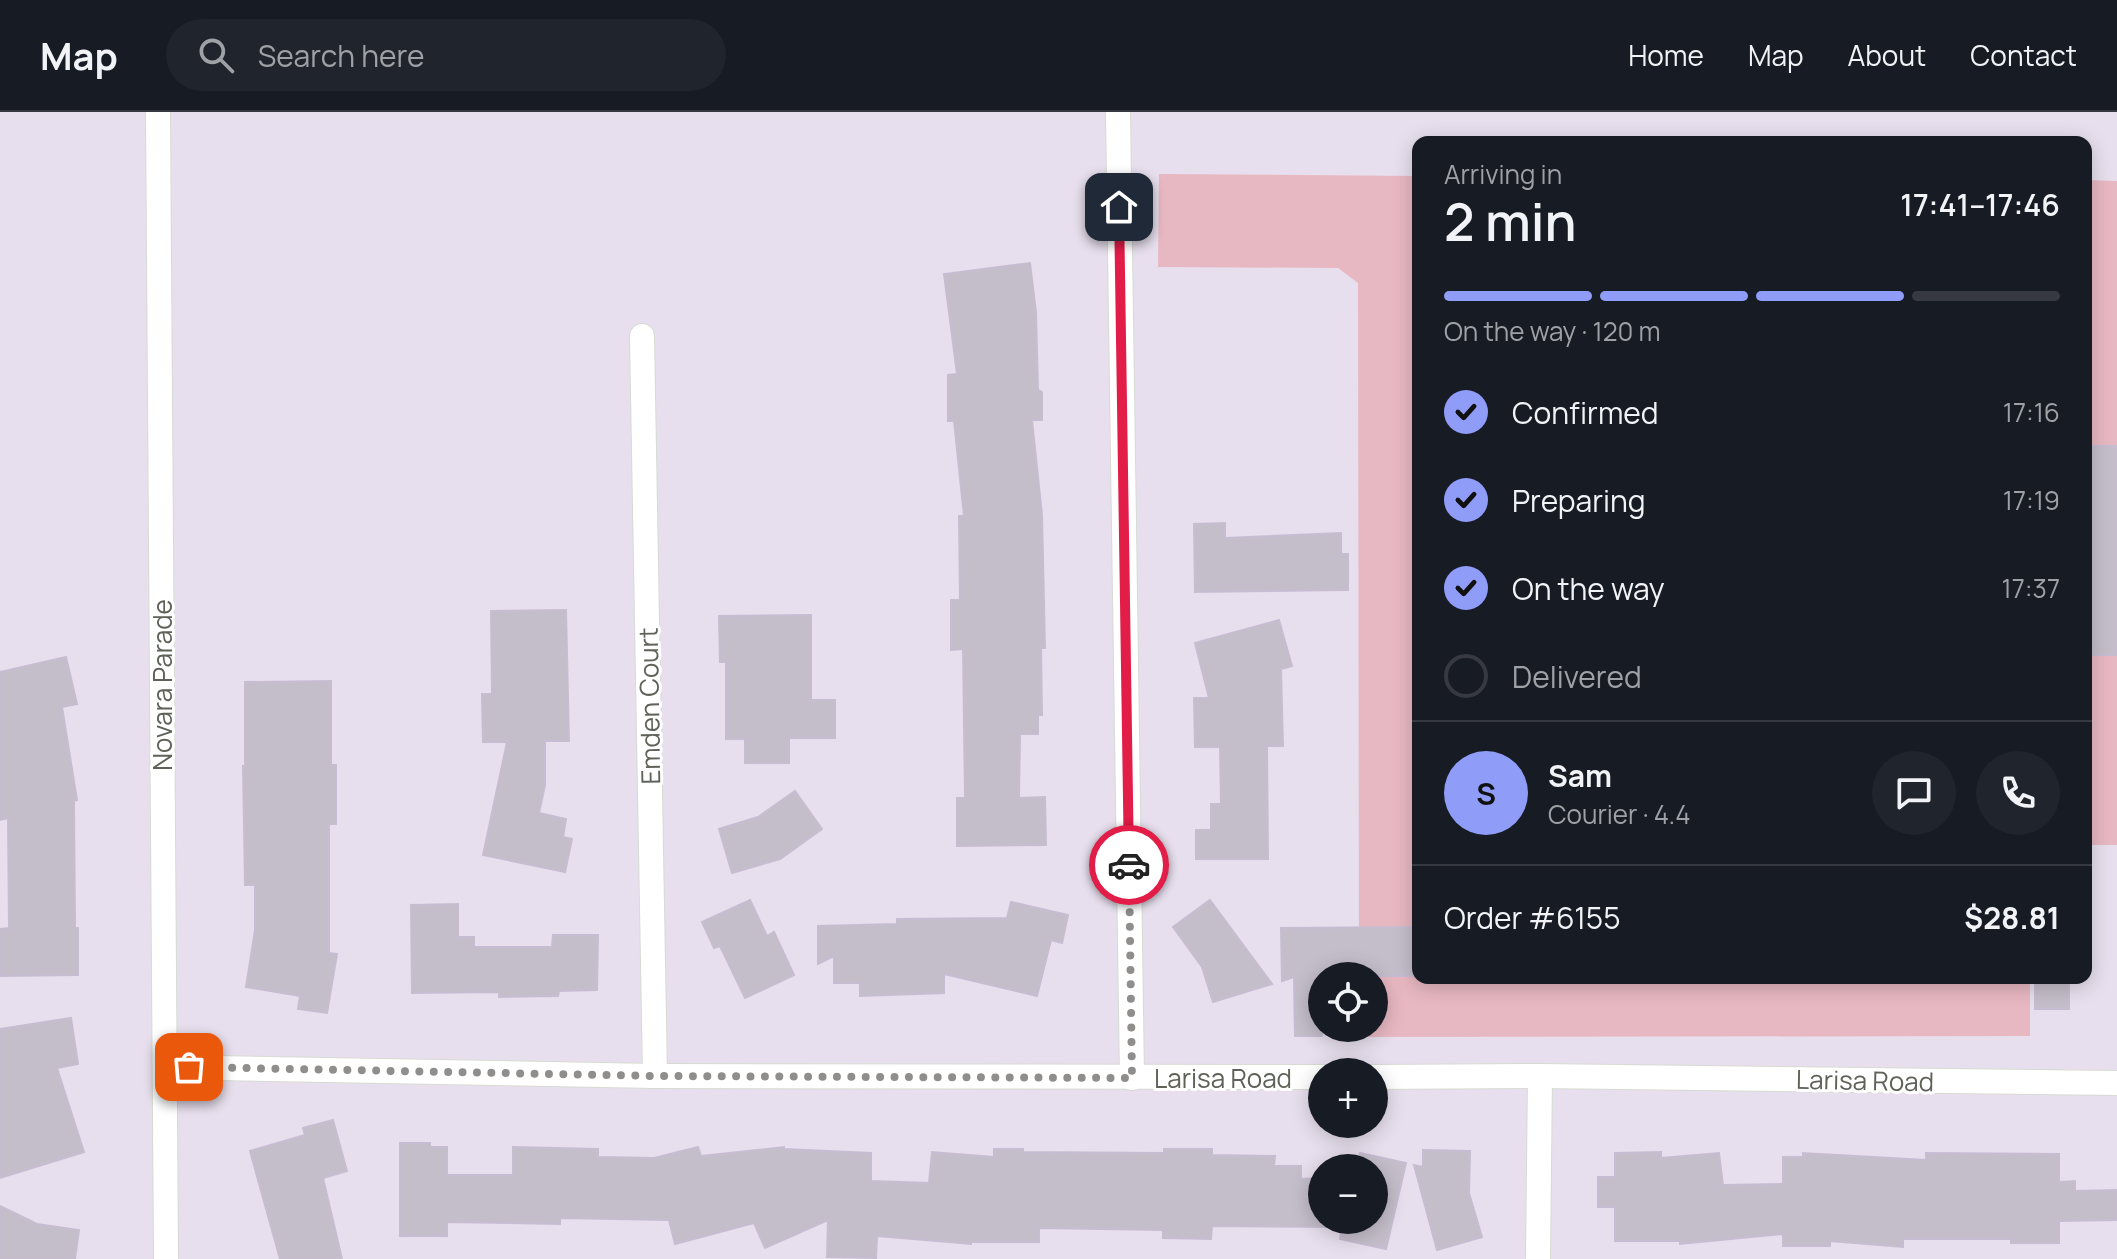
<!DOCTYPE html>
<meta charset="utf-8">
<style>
body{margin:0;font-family:Manrope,sans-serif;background:#20242c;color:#f1f3f6;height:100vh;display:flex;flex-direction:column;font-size:30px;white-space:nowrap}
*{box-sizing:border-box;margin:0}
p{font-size:26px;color:#9ea1a6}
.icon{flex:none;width:44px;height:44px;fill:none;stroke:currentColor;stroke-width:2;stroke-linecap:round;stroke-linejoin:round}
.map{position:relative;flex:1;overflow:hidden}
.panel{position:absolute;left:1412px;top:24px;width:680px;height:848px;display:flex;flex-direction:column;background:#171b24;border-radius:16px;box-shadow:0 4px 20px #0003}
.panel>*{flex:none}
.tools{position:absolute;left:1308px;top:850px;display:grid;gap:16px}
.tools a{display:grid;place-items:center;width:80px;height:80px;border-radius:50%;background:#171b24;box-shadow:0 4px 20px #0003;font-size:40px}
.pin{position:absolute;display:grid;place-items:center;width:68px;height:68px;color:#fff;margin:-34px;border-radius:16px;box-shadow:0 4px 12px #0006}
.courier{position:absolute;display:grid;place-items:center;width:80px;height:80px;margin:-40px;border:6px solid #e11d48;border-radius:50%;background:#fff;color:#222;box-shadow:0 2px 10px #0007}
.overview em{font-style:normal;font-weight:600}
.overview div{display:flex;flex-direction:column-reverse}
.overview{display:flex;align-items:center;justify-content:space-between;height:136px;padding:0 32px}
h1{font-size:52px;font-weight:600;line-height:60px}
.bar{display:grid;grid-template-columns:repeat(4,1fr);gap:12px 8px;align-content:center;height:96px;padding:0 32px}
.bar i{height:10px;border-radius:6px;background:#363941}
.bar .current{background:#8f9df8}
.bar p{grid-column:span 4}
.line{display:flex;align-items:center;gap:20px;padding:0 32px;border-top:2px solid #363941}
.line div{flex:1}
.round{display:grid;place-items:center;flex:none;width:84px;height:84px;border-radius:42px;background:#20242c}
ol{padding:0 32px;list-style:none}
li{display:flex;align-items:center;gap:24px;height:88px}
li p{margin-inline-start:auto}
li .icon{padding:8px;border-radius:50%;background:#8f9df8;color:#111;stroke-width:4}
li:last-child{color:#9ea1a6}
li i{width:44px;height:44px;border:4px solid #363941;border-radius:50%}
header{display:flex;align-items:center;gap:48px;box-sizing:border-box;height:112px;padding:0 40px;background:#171b24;border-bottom:2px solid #363941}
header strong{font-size:38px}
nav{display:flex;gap:44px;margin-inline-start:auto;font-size:28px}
.search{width:560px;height:72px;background:#20242c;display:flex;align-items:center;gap:20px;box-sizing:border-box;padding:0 28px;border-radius:44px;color:#9ea1a6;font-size:30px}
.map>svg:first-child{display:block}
.green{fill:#e8b8c2}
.building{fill:#c4beca;stroke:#c7bdd2;stroke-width:2}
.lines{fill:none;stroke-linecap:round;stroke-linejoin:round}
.minor-casing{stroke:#d7dbd3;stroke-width:26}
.tertiary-casing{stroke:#d7dbd3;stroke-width:26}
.minor{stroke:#fff;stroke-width:24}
.tertiary{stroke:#fff;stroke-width:24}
.done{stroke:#8f8e8c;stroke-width:8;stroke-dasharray:0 14.4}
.route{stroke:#e11d48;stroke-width:10}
.labels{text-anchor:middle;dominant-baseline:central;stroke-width:6;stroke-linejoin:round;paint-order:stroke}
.street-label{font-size:26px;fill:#5f6258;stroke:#fff}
</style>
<header>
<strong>Map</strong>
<div class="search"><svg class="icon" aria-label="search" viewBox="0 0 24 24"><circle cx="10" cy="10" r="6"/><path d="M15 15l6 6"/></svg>Search here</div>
<nav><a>Home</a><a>Map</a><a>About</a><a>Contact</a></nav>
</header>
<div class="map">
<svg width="2117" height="1147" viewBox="0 0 2117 1147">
<rect width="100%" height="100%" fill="#e7dfed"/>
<!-- green -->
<g class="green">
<path d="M 1159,62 L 1418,64 L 1418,866 L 2030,866 L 2030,924 L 1359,925 L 1359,916 L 1374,916 L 1374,864 L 1359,864 L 1358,171 L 1338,156 L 1158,155 Z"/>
<path d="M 2086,68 L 2117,69 L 2117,733 L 2086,733 Z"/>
</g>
<!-- building -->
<g class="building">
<path d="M 1030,151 L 1036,200 L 1038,278 L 1042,280 L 1042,308 L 1032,308 L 1042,403 L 1045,536 L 1041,536 L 1042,603 L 1038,603 L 1038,622 L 1020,622 L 1019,686 L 1045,685 L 1046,733 L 957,734 L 957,686 L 965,686 L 963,537 L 951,538 L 951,488 L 960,488 L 959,404 L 964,404 L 954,309 L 948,309 L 948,263 L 957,262 L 944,162 Z"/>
<rect x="2086" y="334" width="31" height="209"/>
<path d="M 1225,411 L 1225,426 L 1341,421 L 1341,442 L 1348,442 L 1348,478 L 1195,480 L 1194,412 Z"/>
<path d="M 566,498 L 569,629 L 545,629 L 545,673 L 539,701 L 566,707 L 563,725 L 572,727 L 565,760 L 483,743 L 507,630 L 483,630 L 482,582 L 492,582 L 491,499 Z"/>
<path d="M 811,503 L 811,588 L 835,588 L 835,626 L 789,626 L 789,651 L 745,651 L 745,627 L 726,627 L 726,550 L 720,550 L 719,504 Z"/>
<path d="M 1279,508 L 1292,554 L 1281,557 L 1283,634 L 1267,634 L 1268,747 L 1196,747 L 1196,718 L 1211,718 L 1211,692 L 1221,692 L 1220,635 L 1195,635 L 1194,586 L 1209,586 L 1195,531 Z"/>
<path d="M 66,545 L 77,592 L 62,595 L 77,688 L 74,689 L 75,816 L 78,816 L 78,863 L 0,864 L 0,817 L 9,816 L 8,706 L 0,708 L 0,560 Z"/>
<path d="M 331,569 L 331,653 L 336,653 L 336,712 L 329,712 L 329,841 L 337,842 L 327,901 L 298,897 L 300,884 L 246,875 L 255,818 L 255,773 L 245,773 L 243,654 L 245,654 L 245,570 Z"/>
<path d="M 795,679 L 822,717 L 780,747 L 732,761 L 719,717 L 758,705 Z"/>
<path d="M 750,788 L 767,824 L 774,820 L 794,863 L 745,886 L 720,834 L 714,836 L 702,810 Z"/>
<path d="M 1210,788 L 1272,872 L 1213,890 L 1202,855 L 1173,815 Z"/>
<path d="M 1011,790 L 1068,803 L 1062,831 L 1051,828 L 1037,884 L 944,862 L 944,881 L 860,884 L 860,871 L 834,871 L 834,844 L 818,852 L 818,814 L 897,812 L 897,807 L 1007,806 Z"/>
<path d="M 458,792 L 458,825 L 474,825 L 474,835 L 552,835 L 553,823 L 598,823 L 597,878 L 559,879 L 558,884 L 499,885 L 499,880 L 412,881 L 411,793 Z"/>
<path d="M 1418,815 L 1418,864 L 1322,864 L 1322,924 L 1295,924 L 1294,865 L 1282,869 L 1281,816 Z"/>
<rect x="2035" y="866" width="34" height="31"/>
<path d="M 71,906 L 78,952 L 57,956 L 84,1040 L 0,1066 L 0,917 Z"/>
<path d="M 333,1008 L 347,1059 L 323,1066 L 342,1147 L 280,1147 L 250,1039 L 305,1023 L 303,1016 Z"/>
<path d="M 400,1031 L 430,1031 L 430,1035 L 447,1035 L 447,1063 L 513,1063 L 513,1035 L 598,1037 L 598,1045 L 654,1046 L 698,1035 L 701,1044 L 784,1035 L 784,1037 L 871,1041 L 871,1069 L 929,1071 L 932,1040 L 994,1045 L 994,1037 L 1023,1037 L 1023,1040 L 1164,1041 L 1164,1037 L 1212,1037 L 1212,1043 L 1275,1044 L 1274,1054 L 1301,1054 L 1301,1067 L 1322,1066 L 1322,1108 L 1374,1108 L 1374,1056 L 1356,1056 L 1360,1041 L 1406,1051 L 1386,1137 L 1340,1127 L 1342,1115 L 1212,1114 L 1211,1127 L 1163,1126 L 1163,1118 L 1039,1116 L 1039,1130 L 971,1130 L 971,1132 L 877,1124 L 876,1146 L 827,1145 L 828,1108 L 765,1136 L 754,1111 L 675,1132 L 669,1108 L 560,1106 L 560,1112 L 447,1110 L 447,1124 L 400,1124 Z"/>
<path d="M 1423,1038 L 1470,1039 L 1469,1081 L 1482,1125 L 1437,1138 L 1414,1053 L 1423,1055 Z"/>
<path d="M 1661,1040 L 1661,1046 L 1719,1041 L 1723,1073 L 1783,1072 L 1783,1045 L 1803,1045 L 1803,1041 L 1926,1048 L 1926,1041 L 2059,1042 L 2059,1070 L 2075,1069 L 2075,1079 L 2117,1078 L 2117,1108 L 2059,1109 L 2059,1131 L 2011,1131 L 2011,1127 L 1903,1127 L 1903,1135 L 1830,1129 L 1830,1134 L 1783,1134 L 1783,1122 L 1680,1132 L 1680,1129 L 1615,1129 L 1615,1095 L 1598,1095 L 1598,1065 L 1615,1065 L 1615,1041 Z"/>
<path d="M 0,1094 L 37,1112 L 79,1118 L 75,1147 L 0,1147 Z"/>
</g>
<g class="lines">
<defs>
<g id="minor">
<path d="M 1118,0 L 1132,966"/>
<path d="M 642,224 L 655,964"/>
<path d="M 165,955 L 655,964 L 1322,965"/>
<path d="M 1374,965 L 1540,964 L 2117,971"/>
<path d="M 1538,1147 L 1540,964"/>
</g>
<path id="tertiary" d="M 158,0 L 166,1147"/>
</defs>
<!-- minor casing -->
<use href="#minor" class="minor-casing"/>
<!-- tertiary casing -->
<use href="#tertiary" class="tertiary-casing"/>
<!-- minor -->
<use href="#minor" class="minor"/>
<!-- tertiary -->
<use href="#tertiary" class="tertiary"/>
</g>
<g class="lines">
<!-- done -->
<path class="done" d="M 189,955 L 655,964 L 1132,966 L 1129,753"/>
<!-- route -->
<path class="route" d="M 1119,95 L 1129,753"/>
</g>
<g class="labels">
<!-- street labels -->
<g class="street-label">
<text transform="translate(162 573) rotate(-90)">Novara Parade</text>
<text transform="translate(649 594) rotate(-91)">Emden Court</text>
<text x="1223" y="966">Larisa Road</text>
<text transform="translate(1865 968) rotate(1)">Larisa Road</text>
</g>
</g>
</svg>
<div class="tools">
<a><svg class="icon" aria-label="locate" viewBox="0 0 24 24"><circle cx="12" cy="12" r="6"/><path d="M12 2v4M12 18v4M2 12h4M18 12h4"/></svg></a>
<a>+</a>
<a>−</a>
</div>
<div class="pin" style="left:189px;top:955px;background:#ea580c"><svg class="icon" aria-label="bag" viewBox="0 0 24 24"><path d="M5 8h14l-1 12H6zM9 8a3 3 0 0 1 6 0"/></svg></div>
<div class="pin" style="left:1119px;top:95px;background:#1f2937"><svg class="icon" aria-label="home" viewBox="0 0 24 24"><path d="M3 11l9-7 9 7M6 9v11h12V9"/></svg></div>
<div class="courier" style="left:1129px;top:753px"><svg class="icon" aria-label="car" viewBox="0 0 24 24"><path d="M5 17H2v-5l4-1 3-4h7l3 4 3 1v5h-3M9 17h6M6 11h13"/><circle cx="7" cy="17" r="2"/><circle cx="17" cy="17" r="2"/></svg></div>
<section class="panel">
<div class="overview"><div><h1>2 min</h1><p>Arriving in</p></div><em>17:41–17:46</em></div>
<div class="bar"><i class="current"></i><i class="current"></i><i class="current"></i><i></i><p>On the way · 120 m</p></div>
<ol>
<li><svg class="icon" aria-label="check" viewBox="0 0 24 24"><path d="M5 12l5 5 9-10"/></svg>Confirmed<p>17:16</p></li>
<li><svg class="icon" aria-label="check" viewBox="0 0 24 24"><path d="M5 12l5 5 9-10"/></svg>Preparing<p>17:19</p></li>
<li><svg class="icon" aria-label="check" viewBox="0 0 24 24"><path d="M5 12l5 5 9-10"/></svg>On the way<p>17:37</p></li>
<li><i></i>Delivered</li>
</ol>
<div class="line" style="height:144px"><b class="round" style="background:#8f9df8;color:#111">S</b><div><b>Sam</b><p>Courier · 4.4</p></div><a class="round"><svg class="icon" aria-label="chat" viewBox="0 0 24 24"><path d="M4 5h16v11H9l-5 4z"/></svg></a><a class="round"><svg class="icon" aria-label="phone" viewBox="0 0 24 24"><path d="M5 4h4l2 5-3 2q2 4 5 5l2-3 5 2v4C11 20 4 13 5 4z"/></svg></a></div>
<div class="line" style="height:104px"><div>Order #6155</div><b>$28.81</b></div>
</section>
</div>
